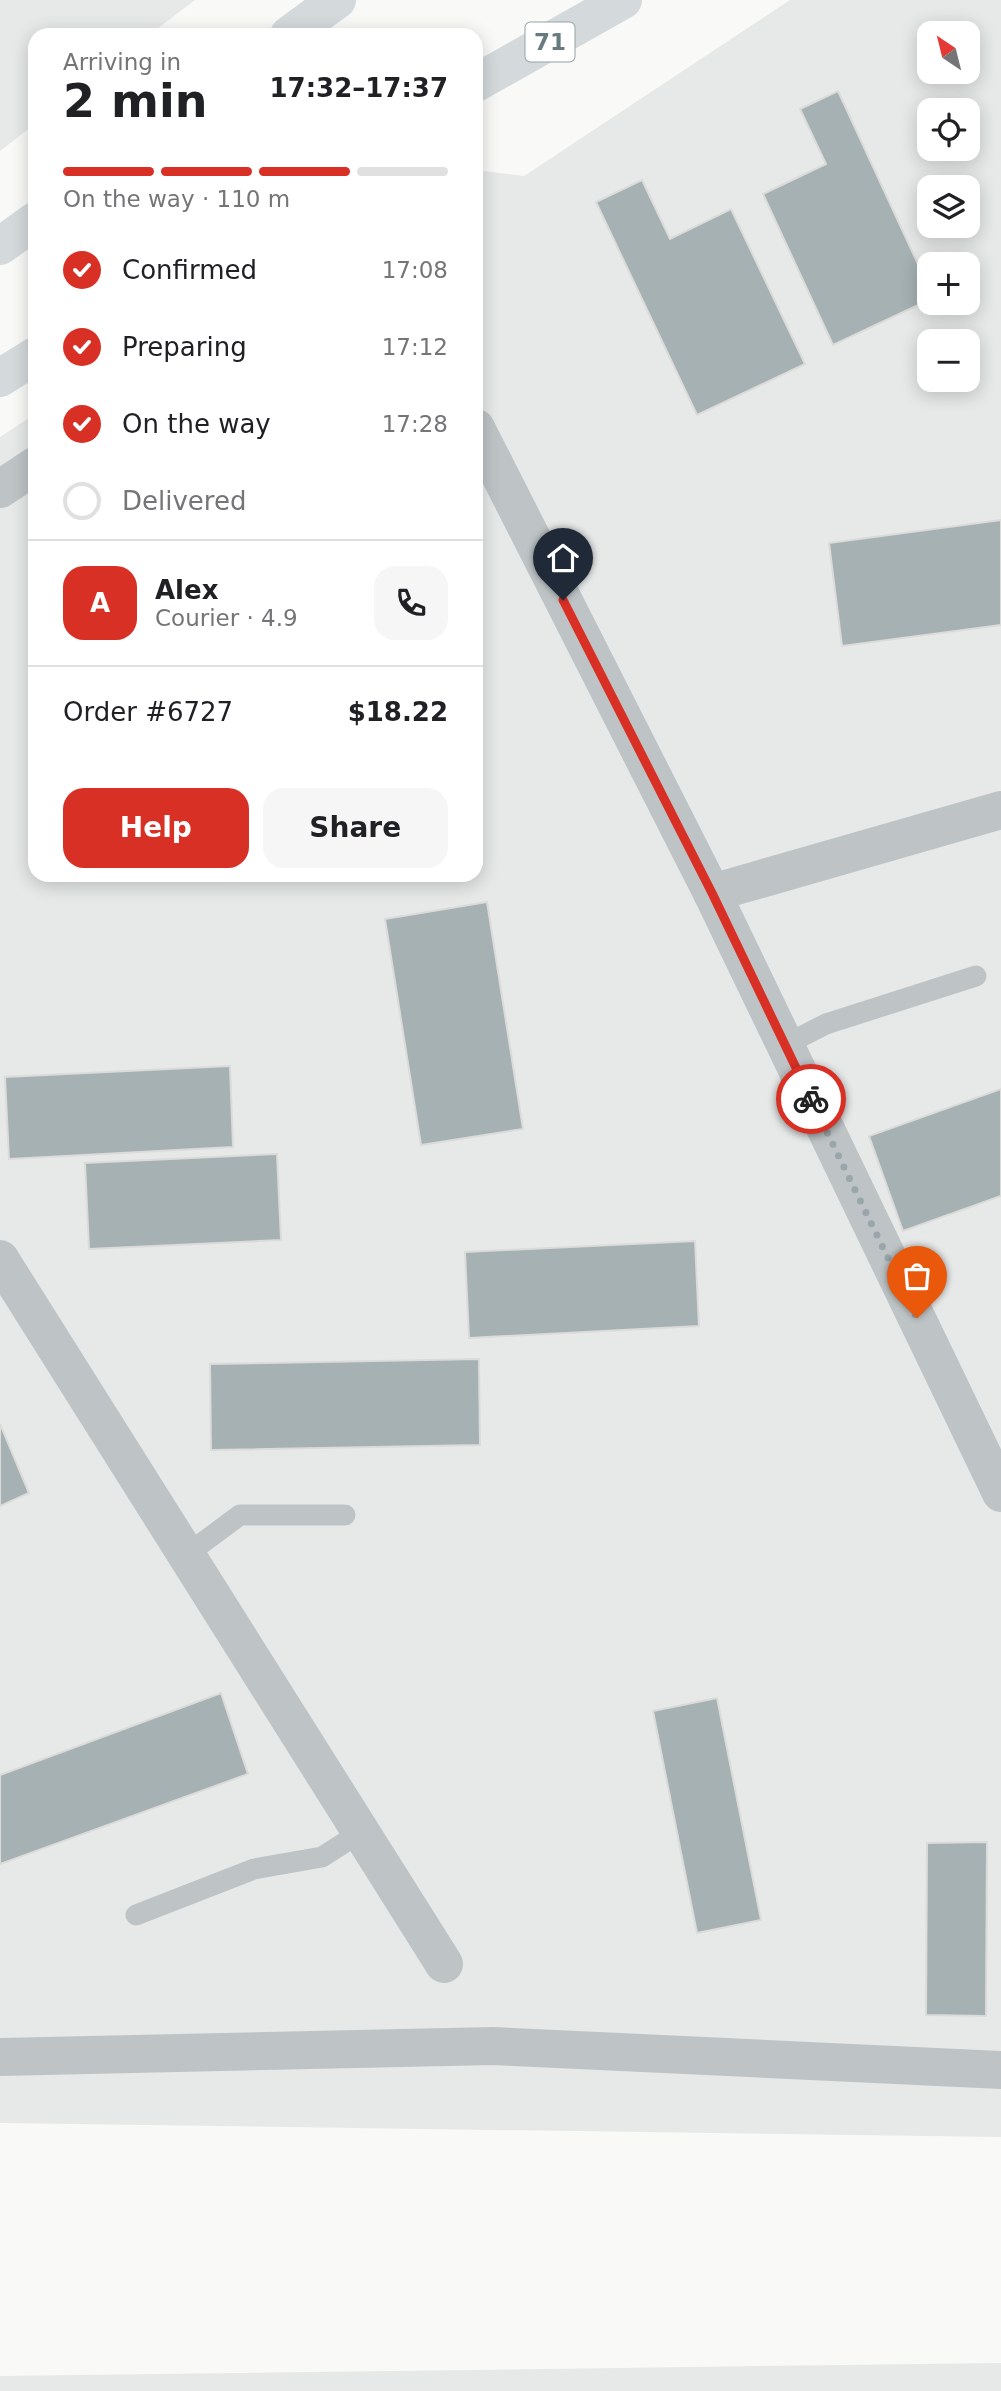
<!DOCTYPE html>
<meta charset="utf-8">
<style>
body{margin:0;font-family:"DejaVu Sans",sans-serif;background:#f6f6f6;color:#202124;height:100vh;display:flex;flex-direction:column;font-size:26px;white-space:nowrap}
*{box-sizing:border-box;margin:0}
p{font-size:23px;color:#757577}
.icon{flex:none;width:38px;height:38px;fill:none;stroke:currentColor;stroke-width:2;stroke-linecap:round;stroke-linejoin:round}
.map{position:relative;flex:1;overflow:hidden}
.panel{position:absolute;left:28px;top:28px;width:455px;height:854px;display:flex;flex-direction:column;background:#fff;border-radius:21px;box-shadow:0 4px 18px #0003}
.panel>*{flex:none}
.needle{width:46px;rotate:325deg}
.buttons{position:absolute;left:917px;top:21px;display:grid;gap:14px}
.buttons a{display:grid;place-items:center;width:63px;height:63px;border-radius:14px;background:#fff;box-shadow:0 4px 18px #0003;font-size:35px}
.pin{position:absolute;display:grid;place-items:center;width:60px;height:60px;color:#fff;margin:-72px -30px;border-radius:50% 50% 50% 0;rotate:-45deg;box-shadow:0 0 7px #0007}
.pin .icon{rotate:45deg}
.courier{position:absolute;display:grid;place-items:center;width:70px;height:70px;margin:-35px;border:5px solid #d93025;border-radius:50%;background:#fff;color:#222;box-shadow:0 2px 9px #0007}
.head em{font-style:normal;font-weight:700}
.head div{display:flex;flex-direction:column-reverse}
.head{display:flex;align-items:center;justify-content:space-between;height:119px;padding:0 35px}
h1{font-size:46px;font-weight:700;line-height:52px}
.bar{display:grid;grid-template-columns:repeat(4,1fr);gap:10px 7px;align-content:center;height:84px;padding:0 35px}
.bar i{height:9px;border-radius:5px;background:#e0e0e0}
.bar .active{background:#d93025}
.bar p{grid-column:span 4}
.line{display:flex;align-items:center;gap:18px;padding:0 35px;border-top:2px solid #e0e0e0}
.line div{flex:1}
.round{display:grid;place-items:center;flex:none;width:74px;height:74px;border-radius:21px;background:#f6f6f6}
ol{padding:0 35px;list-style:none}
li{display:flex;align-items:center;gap:21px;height:77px}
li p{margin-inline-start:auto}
li .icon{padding:7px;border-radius:50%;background:#d93025;color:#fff;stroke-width:4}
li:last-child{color:#757577}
li i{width:38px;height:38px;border:4px solid #e0e0e0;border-radius:50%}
.button{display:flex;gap:14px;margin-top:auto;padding:14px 35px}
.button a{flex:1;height:80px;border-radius:21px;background:#d93025;color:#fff;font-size:28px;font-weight:700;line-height:80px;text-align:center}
.button a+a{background:#f6f6f6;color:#202124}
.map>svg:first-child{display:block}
.built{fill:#e7e9e8;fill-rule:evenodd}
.building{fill:#a6b1b4;stroke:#dbdbd9;stroke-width:2}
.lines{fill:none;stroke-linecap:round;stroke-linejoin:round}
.lane{stroke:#bec4c6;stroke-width:21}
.street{stroke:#bec4c6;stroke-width:38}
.highway{stroke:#d4d9dc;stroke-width:38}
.done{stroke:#99a6aa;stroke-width:7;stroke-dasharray:0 12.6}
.route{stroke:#d93025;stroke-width:9}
.labels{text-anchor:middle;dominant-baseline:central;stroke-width:7;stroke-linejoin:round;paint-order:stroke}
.shield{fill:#fff;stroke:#94a2a6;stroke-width:2}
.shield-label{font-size:23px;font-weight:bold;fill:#667a80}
</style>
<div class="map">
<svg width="1001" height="2391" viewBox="0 0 1001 2391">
<rect width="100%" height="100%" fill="#f9f9f7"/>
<!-- built -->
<g class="built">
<path d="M 0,0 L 195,0 L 149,35 L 35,35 L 35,124 L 0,151 Z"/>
<path d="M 790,0 L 1001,0 L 1001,2137 L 0,2123 L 0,437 L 35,414 L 35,875 L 476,875 L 476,170 L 524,176 ZM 929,33 L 968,33 L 968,72 L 929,72 ZM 929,110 L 968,110 L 968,149 L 929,149 ZM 929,187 L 968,187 L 968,226 L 929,226 ZM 929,264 L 968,264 L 968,303 L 929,303 ZM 929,341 L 968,341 L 968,380 L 929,380 Z"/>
<path d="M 1001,2363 L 1001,2391 L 0,2391 L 0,2376 Z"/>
</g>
<!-- building -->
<g class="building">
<path d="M 838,91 L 929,288 L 929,300 L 833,345 L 763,194 L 826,164 L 800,109 Z"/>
<path d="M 642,180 L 670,239 L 731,209 L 805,364 L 697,415 L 596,202 Z"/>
<path d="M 1001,520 L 1001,625 L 842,646 L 829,543 Z"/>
<path d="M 487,902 L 523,1129 L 421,1145 L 385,919 Z"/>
<path d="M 230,1066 L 233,1147 L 9,1159 L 5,1077 Z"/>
<path d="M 1001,1089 L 1001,1196 L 903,1231 L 869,1136 Z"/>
<path d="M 277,1154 L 281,1240 L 89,1249 L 85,1163 Z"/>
<path d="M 695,1241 L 699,1326 L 469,1338 L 465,1252 Z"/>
<path d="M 479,1359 L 480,1445 L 211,1450 L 210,1364 Z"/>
<path d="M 0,1424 L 29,1493 L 0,1506 Z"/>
<path d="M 221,1693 L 248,1774 L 0,1864 L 0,1775 Z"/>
<path d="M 717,1698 L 761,1920 L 697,1933 L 653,1711 Z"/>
<path d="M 987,1842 L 986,2016 L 926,2015 L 927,1843 Z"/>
</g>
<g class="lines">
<!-- lane -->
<g class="lane">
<path d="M 785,1045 L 826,1024 L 976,976"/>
<path d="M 186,1555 L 240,1515 L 345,1515"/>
<path d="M 136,1915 L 254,1869 L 322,1857 L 361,1832"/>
</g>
<!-- street -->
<g class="street">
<path d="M 476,428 L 712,893 L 1001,1493"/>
<path d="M 0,489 L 35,466"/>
<path d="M 712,893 L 1001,810"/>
<path d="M 0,1259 L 444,1964"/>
<path d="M 0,2057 L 493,2046 L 1001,2070"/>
</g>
<!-- highway -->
<g class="highway">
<path d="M 289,35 L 337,0"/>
<path d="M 476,83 L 623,0"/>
<path d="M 0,246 L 35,221"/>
<path d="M 0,378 L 35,356"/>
</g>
</g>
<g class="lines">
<!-- done -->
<path class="done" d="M 811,1099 L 917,1318"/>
<!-- route -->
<path class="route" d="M 563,600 L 712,893 L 811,1099"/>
</g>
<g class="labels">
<!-- shield labels -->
<rect class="shield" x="525.5" y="22.5" width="49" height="39" rx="5"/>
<g class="shield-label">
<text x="550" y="42">71</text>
</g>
</g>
</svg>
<div class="buttons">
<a><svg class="needle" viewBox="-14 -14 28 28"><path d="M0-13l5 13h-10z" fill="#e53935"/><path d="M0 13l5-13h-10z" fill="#757577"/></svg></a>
<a><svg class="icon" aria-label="locate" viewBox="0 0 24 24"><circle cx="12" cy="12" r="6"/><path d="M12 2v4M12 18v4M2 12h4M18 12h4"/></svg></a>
<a><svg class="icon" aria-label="layers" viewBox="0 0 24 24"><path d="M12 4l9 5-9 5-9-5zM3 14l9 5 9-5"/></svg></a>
<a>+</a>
<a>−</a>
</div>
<div class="pin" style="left:917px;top:1318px;background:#ea580c"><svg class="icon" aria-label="bag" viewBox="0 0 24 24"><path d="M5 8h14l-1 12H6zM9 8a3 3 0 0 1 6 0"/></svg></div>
<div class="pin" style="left:563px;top:600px;background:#1f2937"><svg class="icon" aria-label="home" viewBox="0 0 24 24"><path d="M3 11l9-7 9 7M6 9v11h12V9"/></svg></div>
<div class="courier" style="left:811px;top:1099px"><svg class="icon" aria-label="bike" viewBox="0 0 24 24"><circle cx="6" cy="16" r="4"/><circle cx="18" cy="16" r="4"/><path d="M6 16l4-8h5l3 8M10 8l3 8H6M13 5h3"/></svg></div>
<section class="panel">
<div class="head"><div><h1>2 min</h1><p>Arriving in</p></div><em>17:32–17:37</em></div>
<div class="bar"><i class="active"></i><i class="active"></i><i class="active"></i><i></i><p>On the way · 110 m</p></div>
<ol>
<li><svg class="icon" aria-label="check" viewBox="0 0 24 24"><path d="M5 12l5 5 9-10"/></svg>Confirmed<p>17:08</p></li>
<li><svg class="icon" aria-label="check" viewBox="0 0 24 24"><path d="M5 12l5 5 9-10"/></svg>Preparing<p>17:12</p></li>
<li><svg class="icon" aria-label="check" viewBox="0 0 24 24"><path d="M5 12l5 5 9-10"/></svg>On the way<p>17:28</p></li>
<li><i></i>Delivered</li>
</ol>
<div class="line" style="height:126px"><b class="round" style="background:#d93025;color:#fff">A</b><div><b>Alex</b><p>Courier · 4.9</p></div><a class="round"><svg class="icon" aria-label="phone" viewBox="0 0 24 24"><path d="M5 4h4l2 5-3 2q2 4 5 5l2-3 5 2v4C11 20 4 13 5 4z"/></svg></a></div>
<div class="line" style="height:91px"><div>Order #6727</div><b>$18.22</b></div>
<div class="button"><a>Help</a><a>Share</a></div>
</section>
</div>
